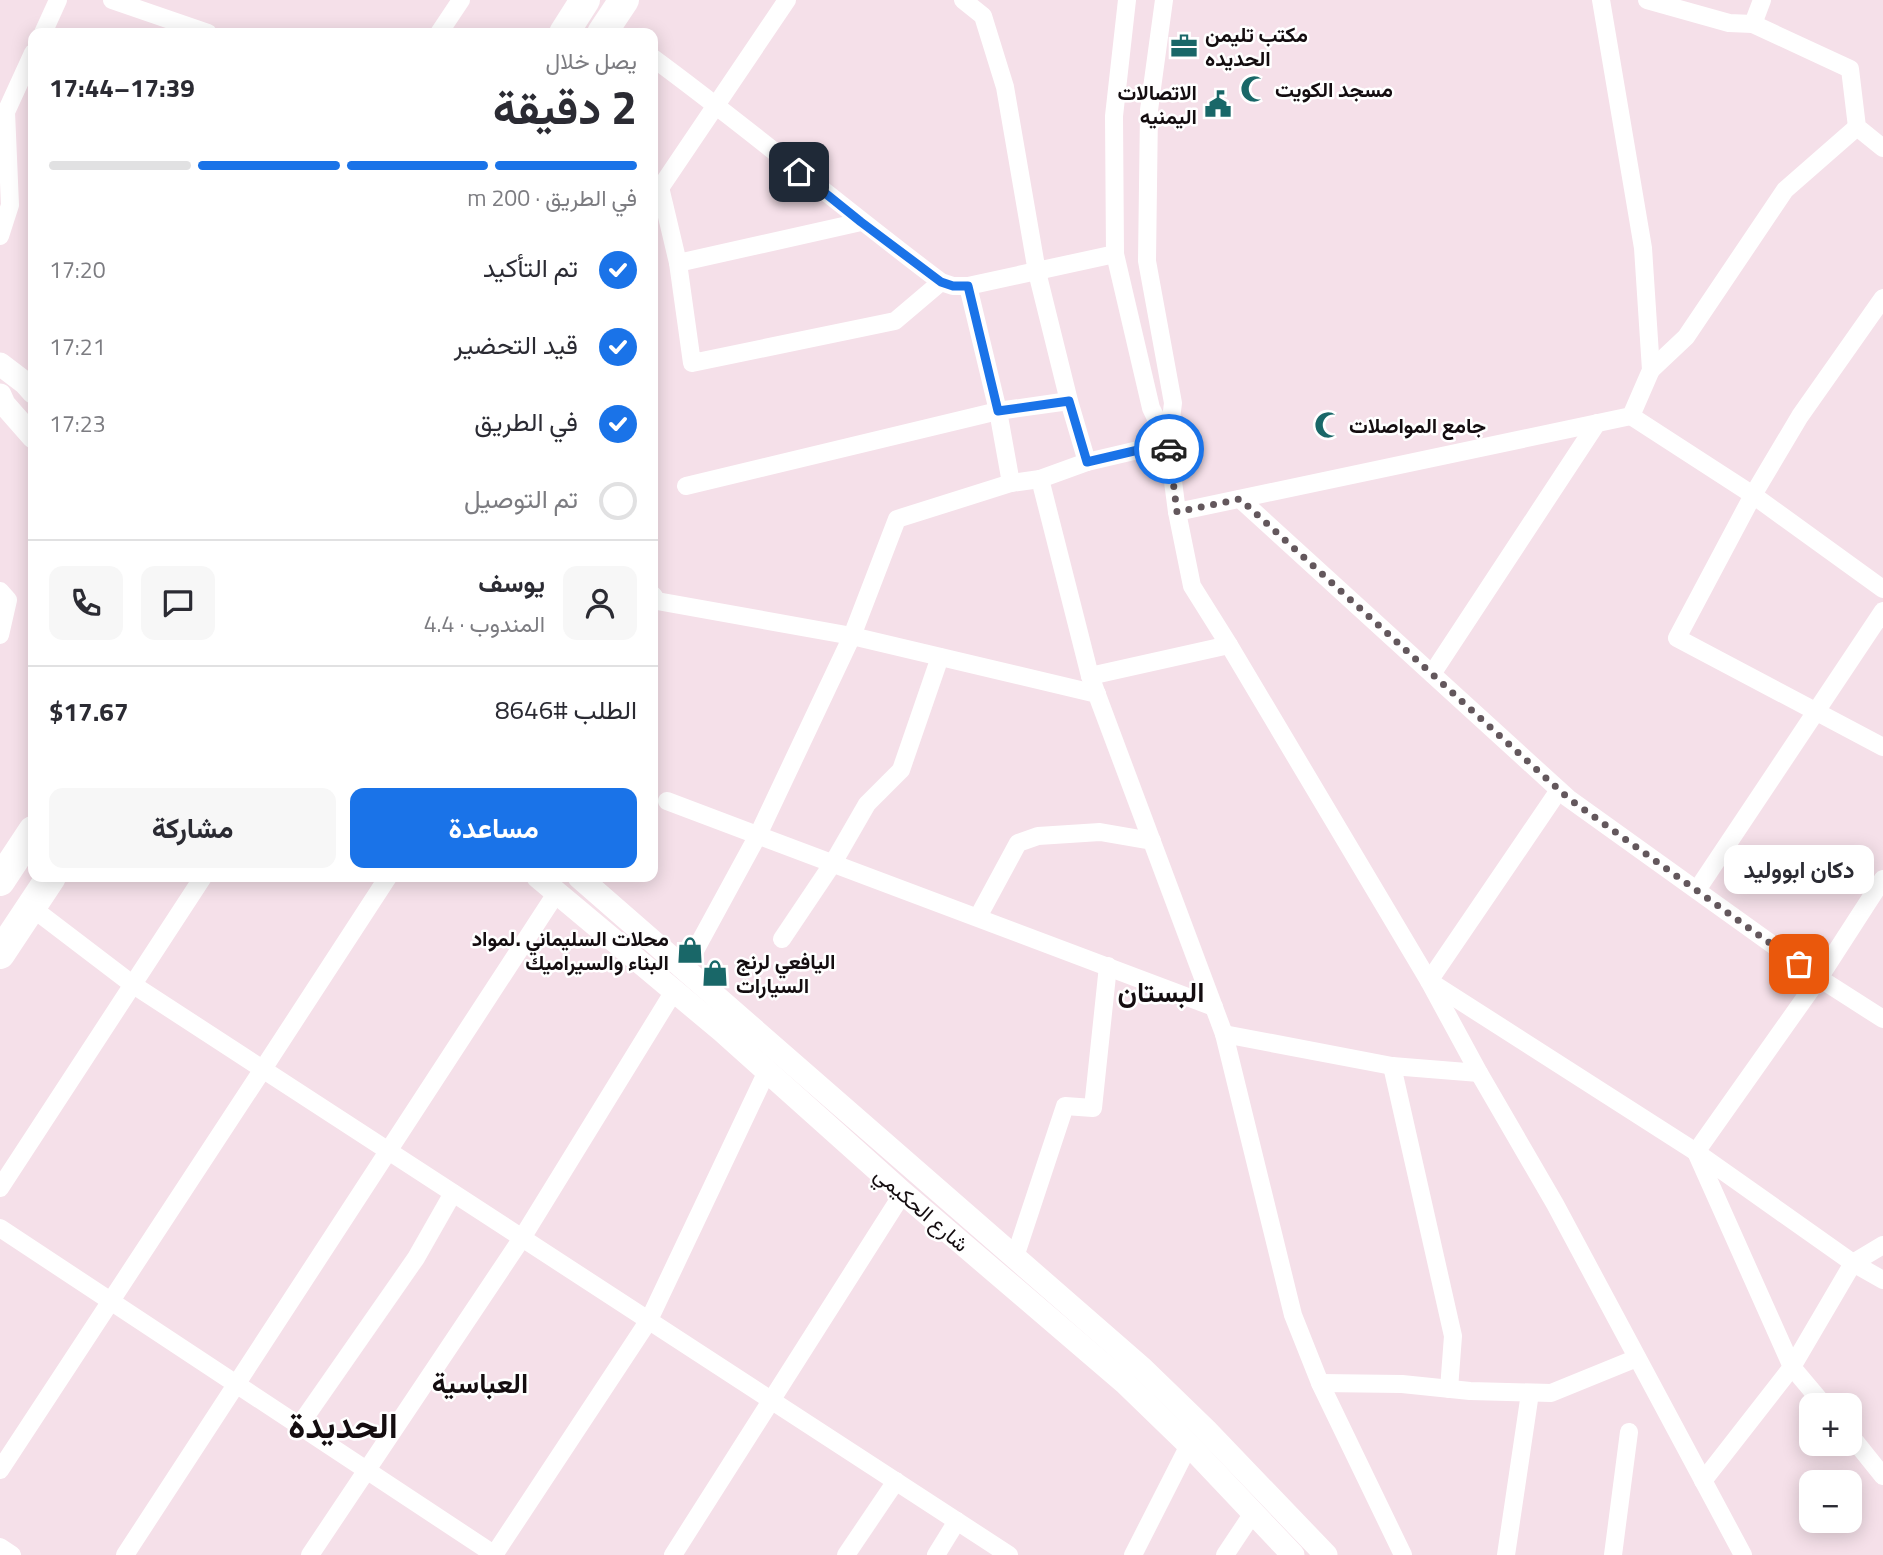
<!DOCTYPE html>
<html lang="ar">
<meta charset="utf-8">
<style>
body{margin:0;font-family:"Titillium Web",Vazirmatn,sans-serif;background:#f7f7f7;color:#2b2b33;direction:rtl;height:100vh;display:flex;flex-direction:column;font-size:26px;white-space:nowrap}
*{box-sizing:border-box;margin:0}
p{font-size:23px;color:#7c7c81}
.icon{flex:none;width:38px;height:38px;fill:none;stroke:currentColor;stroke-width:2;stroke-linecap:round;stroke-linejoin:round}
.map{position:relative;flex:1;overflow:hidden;direction:ltr}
.side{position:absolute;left:28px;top:28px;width:630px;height:854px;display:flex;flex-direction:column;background:#fff;border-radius:14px;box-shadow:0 4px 18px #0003;direction:rtl}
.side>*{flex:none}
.controls{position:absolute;left:1799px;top:1393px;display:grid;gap:14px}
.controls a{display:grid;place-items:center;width:63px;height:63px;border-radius:14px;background:#fff;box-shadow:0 4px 18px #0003;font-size:35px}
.pin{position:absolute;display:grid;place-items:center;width:60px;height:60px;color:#fff;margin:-30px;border-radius:14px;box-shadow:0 4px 10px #0006}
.courier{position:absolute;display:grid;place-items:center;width:70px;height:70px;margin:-35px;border:5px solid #1a73e8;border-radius:50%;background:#fff;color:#222;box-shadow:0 2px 9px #0007}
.bubble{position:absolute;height:49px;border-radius:14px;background:#fff;box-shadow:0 4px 18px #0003;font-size:23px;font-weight:700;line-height:49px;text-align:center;direction:rtl}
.head em{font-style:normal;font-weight:700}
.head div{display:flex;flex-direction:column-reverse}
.head{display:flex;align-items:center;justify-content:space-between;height:119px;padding:0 21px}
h1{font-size:46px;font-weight:700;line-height:52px}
.bar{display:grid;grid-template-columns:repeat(4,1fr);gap:10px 7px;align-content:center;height:84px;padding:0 21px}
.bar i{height:9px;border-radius:5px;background:#e1e1e2}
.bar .active{background:#1a73e8}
.bar p{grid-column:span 4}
.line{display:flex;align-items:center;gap:18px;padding:0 21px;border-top:2px solid #e1e1e2}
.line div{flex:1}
.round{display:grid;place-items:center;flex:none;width:74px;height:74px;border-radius:14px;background:#f7f7f7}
ol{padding:0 21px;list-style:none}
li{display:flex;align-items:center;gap:21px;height:77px}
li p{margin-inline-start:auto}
li .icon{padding:7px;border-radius:50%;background:#1a73e8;color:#fff;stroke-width:4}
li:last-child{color:#7c7c81}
li i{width:38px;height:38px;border:4px solid #e1e1e2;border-radius:50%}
.primary-button{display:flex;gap:14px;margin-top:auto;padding:14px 21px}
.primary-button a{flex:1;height:80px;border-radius:14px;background:#1a73e8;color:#fff;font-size:28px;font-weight:700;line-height:80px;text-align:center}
.primary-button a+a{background:#f7f7f7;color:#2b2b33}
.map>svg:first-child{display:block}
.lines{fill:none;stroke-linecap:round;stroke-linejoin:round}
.minor{stroke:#fff;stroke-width:18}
.tertiary{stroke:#fff;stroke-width:23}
.trunk{stroke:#fff;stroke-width:30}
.done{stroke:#63575c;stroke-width:7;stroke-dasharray:0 12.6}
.route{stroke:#1a73e8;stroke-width:9}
.labels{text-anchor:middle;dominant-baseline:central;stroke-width:5;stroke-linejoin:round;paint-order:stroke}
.poi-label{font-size:21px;font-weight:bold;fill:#140d10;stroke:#fff;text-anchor:start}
.street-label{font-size:21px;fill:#140d10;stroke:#fff}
.district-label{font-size:28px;font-weight:bold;fill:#140d10;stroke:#fff}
.town-label{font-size:35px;font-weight:bold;fill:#140d10;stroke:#fff}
</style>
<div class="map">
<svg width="1883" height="1555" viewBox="0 0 1883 1555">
<rect width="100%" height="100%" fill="#f5e0e9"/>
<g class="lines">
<!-- minor -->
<g class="minor">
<path d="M 112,0 L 208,33"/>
<path d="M 963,0 L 983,16 L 1005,87 L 1037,272 L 1069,401 L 1087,462"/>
<path d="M 1127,0 L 1114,116 L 1115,254 L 1151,408 L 1168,443"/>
<path d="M 1164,0 L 1149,110 L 1147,261 L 1173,403 L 1168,443 L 1177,512 L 1192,586 L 1229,645 L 1429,981 L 1479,1073 L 1555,1204 L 1743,1555"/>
<path d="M 1647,0 L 1729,23 L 1753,24 L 1762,0"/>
<path d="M 1753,24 L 1850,69 L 1857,127 L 1883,148"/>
<path d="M 43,33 L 58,0"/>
<path d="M 439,33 L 461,0"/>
<path d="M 653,58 C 751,130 844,209 941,282 L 953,286 L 968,286 L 1115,254"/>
<path d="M 660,187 L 678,263 L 692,363 L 895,321 L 941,282"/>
<path d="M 654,197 L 787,0"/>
<path d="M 0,236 L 10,205 L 6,112 L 33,53"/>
<path d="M 678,263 L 861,222"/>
<path d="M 968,286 L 998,411 L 1011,483"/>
<path d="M 1883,298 L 1800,416 L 1753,495 L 1883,589"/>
<path d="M 1651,370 L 1686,337 L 1785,190 L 1857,127"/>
<path d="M 1631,416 L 1753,495 L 1677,638 L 1883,747"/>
<path d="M 1040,479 L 1011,483 L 897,519 L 852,636 L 1097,694"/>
<path d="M 686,486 L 998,411 L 1069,401"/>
<path d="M 1240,499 L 1568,798 L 1819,978 L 1883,1019"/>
<path d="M 1177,512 L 1631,416 L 1651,370 L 1643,248 L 1601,0"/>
<path d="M 0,591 L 8,600 L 0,635"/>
<path d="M 653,595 L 657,601 L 852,636 L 758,835 L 685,969"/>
<path d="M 1432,674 L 1597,423"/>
<path d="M 1090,676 L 1040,479 L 1087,462 L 1168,443"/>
<path d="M 1559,790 L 1429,981 L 1696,1152 L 1853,1263 L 1883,1245"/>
<path d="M 667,801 L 1214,1007"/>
<path d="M 1697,890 L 1883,611"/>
<path d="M 31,907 L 132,984 L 1009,1555"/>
<path d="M 978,917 L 1018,843 L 1038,836 L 1100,832 L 1152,841"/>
<path d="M 782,939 L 833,863 L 867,804 L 901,770 L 940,657"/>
<path d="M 1224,1034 L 1090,676 L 1229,645"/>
<path d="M 1392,1066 L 1453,1336 L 1449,1389"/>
<path d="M 1696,1152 L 1819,978 L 1883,879"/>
<path d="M 1696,1152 L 1792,1367 L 1824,1405"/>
<path d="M 0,1188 L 203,877"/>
<path d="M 0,1228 L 495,1555"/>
<path d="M 1015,1257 L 1065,1106 L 1093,1108 L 1108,966"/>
<path d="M 1320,1383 L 1402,1384 L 1470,1391 L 1551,1393 L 1637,1358"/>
<path d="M 299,1426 L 416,1258 L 453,1193"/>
<path d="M 1850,1435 L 1883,1476"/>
<path d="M 0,1470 L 263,1069 L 388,877"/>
<path d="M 1703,1481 L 1792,1367 L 1853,1263 L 1883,1280"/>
<path d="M 0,1547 L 12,1555"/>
<path d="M 125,1555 L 557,892"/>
<path d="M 310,1555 L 522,1238 L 674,991"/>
<path d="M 494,1555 L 649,1320 L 767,1071"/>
<path d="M 673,1555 L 903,1193"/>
<path d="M 846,1555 L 896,1481"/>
<path d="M 936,1555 L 957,1521"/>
<path d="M 1133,1555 L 1189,1445"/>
<path d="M 1225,1555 L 1253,1513"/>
<path d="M 1403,1555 L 1320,1383 L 1293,1315 L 1224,1034 L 1392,1066 L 1479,1073"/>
<path d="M 1506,1555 L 1530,1393"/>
<path d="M 1613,1555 L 1629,1432"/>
</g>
<!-- tertiary -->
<g class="tertiary">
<path d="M 0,364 L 25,383 L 33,392"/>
<path d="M 0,395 L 4,404 L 33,437"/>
<path d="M 538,877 L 722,1031 L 903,1193 L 1125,1383 L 1189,1445 L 1293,1555"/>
<path d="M 579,877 L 1143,1369 L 1206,1430 L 1326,1555"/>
</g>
<!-- trunk -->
<g class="trunk">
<path d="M 564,33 L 585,0"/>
<path d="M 602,33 L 624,0"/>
<path d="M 0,881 L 33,831"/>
<path d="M 0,954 L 51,877"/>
</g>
</g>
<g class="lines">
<!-- done -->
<path class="done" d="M 1169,449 L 1177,512 L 1240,499 L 1568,798 L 1799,964"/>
<!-- route -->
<path class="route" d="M 799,172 L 861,222 L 941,282 L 953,286 L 968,286 L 998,411 L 1069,401 L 1087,462 L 1168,443 L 1169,449"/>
</g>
<!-- icons -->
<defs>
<symbol id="office-bare" viewBox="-9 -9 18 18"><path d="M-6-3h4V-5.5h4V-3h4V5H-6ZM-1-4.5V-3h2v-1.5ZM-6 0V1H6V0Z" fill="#196768" stroke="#fff" stroke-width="2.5" paint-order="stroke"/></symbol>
<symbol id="mosque-bare" viewBox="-9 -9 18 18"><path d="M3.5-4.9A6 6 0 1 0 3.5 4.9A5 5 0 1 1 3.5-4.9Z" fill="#196768" stroke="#fff" stroke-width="2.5" paint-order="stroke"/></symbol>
<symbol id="civic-bare" viewBox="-9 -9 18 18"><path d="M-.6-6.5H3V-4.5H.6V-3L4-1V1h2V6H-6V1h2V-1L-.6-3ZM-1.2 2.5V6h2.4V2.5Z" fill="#196768" stroke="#fff" stroke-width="2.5" paint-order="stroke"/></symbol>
<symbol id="shop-bare" viewBox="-9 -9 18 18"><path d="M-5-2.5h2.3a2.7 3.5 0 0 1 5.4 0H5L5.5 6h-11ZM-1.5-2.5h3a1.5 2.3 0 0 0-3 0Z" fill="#196768" stroke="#fff" stroke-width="2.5" paint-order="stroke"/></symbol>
</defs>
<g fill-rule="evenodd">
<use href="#office-bare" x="1165" y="27" width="38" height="38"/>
<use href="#mosque-bare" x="1235" y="70" width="38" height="38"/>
<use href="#civic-bare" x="1199" y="85" width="38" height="38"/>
<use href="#mosque-bare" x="1309" y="406" width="38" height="38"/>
<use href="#shop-bare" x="671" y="931" width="38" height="38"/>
<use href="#shop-bare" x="696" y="954" width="38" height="38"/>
</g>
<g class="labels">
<!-- poi labels -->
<g class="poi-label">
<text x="1205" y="34">مكتب تليمن<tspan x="1205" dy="24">الحديده</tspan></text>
<text x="1275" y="89">مسجد الكويت</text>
<text x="1197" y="92" text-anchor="end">الاتصالات<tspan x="1197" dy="24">اليمنيه</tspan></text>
<text x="1349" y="425">جامع المواصلات</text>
<text x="669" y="938" text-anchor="end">محلات السليماني .لمواد<tspan x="669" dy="24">البناء والسيراميك</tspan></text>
<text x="736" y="961">اليافعي لرنج<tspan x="736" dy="24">السيارات</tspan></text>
</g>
<!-- street labels -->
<g class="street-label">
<text transform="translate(922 1209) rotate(41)">شارع الحكيمي</text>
</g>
<!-- district labels -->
<g class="district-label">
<text x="1161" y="991">البستان</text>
<text x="480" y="1382">العباسية</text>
</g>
<!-- town labels -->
<g class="town-label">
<text x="343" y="1425">الحديدة</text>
</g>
</g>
</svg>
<div class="controls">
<a>+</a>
<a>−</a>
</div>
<div class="pin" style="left:1799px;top:964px;background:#ea580c"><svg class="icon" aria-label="bag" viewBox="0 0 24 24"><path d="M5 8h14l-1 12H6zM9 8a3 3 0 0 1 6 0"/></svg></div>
<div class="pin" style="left:799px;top:172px;background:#1f2937"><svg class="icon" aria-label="home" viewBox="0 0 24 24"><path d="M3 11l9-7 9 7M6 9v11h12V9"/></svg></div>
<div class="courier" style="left:1169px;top:449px"><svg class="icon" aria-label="car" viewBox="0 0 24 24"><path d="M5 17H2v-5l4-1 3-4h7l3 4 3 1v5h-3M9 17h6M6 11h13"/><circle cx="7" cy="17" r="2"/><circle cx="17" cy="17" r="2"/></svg></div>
<div class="bubble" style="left:1724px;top:845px;width:150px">دكان ابووليد</div>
<section class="side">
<div class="head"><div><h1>2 دقيقة</h1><p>يصل خلال</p></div><em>17:39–17:44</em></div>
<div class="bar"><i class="active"></i><i class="active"></i><i class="active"></i><i></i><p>في الطريق · 200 m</p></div>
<ol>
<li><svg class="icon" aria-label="check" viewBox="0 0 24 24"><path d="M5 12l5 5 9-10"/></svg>تم التأكيد<p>17:20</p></li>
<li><svg class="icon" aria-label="check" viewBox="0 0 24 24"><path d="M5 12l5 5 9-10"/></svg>قيد التحضير<p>17:21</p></li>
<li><svg class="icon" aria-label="check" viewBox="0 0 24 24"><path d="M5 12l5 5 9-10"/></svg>في الطريق<p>17:23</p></li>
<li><i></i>تم التوصيل</li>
</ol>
<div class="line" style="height:126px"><a class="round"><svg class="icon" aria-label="person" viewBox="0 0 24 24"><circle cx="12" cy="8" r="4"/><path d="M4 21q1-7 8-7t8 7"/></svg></a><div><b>يوسف</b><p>المندوب · 4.4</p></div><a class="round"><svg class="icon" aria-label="chat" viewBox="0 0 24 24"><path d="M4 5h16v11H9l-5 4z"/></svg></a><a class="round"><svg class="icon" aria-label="phone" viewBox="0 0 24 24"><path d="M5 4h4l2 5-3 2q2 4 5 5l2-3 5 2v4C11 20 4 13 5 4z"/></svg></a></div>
<div class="line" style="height:91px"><div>الطلب #8646</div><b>$17.67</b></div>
<div class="primary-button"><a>مساعدة</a><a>مشاركة</a></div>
</section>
</div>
